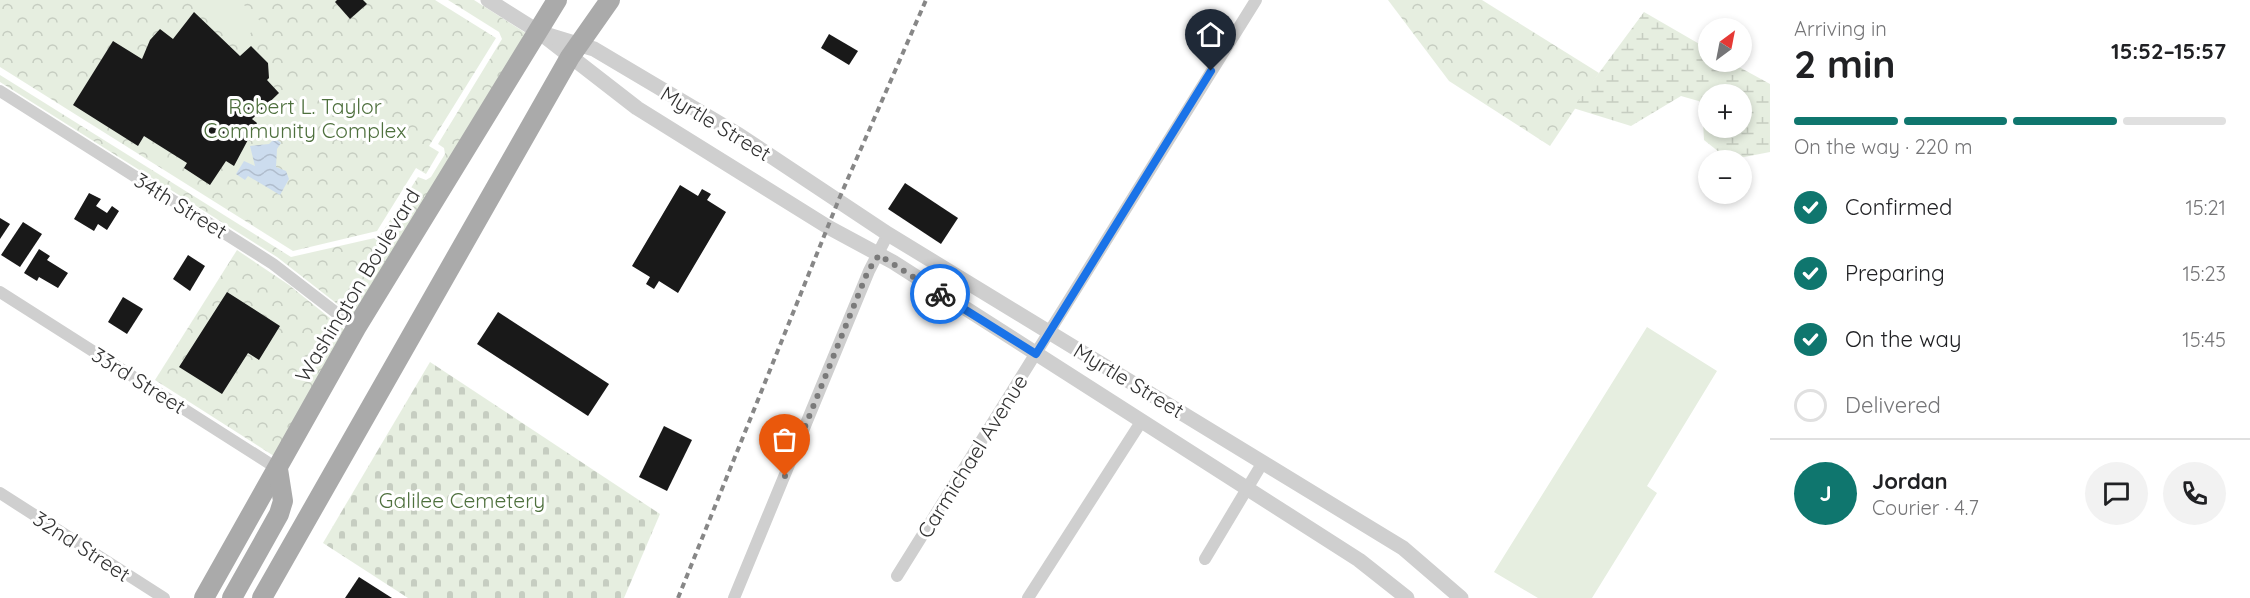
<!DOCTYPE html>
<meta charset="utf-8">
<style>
body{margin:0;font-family:Quicksand,sans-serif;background:#f2f2f2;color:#202124;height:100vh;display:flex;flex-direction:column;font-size:22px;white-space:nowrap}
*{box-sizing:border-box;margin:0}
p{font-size:20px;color:#757577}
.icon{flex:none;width:33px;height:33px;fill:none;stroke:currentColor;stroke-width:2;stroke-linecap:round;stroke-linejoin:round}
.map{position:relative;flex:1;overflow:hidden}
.sheet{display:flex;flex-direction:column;background:#fff;width:480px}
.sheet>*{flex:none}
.needle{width:39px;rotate:32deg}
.tools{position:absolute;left:1698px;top:18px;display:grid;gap:12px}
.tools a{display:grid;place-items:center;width:54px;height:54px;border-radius:50%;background:#fff;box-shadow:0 3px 9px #0003;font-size:30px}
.pin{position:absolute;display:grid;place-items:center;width:51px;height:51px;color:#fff;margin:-62px -26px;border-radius:50% 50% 50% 0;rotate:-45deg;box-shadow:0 0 6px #0007}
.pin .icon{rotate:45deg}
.courier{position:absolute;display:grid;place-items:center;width:60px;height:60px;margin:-30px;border:4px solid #1a73e8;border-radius:50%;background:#fff;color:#222;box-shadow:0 2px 8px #0007}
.headline em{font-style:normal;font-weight:700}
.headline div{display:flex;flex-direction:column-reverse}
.headline{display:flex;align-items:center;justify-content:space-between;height:102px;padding:0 24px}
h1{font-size:39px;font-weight:700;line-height:45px}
.bar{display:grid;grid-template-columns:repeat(4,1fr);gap:9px 6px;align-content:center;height:72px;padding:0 24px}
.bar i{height:8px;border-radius:4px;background:#e0e0e0}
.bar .on{background:#0f766e}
.bar p{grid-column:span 4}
.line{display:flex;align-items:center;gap:15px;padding:0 24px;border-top:2px solid #e0e0e0}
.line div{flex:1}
.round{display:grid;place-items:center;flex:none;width:63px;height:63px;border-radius:32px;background:#f2f2f2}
ol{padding:0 24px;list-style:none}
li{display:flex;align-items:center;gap:18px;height:66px}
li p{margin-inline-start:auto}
li .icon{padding:6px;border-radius:50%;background:#0f766e;color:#fff;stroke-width:4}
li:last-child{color:#757577}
li i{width:33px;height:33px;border:3px solid #e0e0e0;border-radius:50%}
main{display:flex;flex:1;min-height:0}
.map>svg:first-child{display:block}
.forest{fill:url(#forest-crowns)}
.wetland{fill:url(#wetland-marsh);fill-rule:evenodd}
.cemetery{fill:url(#cemetery-stones)}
.pitch{fill:#e6eee0}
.water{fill:url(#water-waves)}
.building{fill:#191919}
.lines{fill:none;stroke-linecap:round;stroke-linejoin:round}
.minor{stroke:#cfcfcf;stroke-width:12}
.tertiary{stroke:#cfcfcf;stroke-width:15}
.primary{stroke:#aaa;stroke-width:20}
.rail{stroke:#878787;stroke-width:4;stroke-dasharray:6 4.5;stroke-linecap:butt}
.done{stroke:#7a7a7a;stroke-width:6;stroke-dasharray:0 10.8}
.route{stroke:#1a73e8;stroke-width:8}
.labels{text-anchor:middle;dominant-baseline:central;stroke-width:6;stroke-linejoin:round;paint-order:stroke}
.park-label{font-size:21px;fill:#4e703d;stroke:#fff}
.street-label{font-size:21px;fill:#323232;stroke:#fff}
</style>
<main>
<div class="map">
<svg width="1770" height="598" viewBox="0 0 1770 598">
<defs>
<pattern id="forest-crowns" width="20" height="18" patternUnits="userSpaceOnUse" patternTransform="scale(1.5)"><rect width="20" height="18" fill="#e6eee0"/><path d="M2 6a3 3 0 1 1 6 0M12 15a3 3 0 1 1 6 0" fill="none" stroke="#c6cdc1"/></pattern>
<pattern id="wetland-marsh" width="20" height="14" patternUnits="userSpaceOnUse" patternTransform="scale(1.5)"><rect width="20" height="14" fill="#e6eee0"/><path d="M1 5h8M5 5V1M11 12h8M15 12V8" fill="none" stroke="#c6cdc1"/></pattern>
<pattern id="cemetery-stones" width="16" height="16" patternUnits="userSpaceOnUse" patternTransform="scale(1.5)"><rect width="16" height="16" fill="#e6eee0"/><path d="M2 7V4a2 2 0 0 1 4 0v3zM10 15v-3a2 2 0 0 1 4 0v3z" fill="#c6cdc1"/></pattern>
<pattern id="water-waves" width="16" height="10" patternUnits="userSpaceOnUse" patternTransform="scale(1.5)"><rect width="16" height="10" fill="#ccdcee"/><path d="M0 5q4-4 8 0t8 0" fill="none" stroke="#b0bdcd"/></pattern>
</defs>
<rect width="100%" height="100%" fill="#fff"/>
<!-- forest -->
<g class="forest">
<path d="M 0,0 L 435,0 L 496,38 L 429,146 L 439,152 L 426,174 L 416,168 L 377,231 L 293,251 L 0,67 Z"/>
<path d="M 448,0 L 474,0 L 529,35 L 354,317 L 277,257 L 0,82 L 0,75 L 291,257 L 379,237 L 418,177 L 426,180 L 431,177 L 445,154 L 444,148 L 438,144 L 502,39 L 499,32 Z"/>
<path d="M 1388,0 L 1482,0 L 1599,73 L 1550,146 L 1449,81 Z"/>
<path d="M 237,250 L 289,285 L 346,331 L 277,458 L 155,380 Z"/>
</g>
<!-- wetland -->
<path class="wetland" d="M 1644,12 L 1708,49 L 1708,62 L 1730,62 L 1770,84 L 1770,152 L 1729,160 L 1704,140 L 1702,102 L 1681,96 L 1631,126 L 1573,108 ZM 1708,94 L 1742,94 L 1742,128 L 1708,128 Z"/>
<!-- cemetery -->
<path class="cemetery" d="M 430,362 L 660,514 L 624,598 L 408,598 L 323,543 Z"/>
<!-- pitch -->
<g class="pitch">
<path d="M 210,0 L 239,0 L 261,22 L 239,45 L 202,8 Z"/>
<path d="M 1647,327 L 1717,371 L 1647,486 L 1657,493 L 1592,598 L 1538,598 L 1494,572 Z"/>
</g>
<!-- water -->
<path class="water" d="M 275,138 L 281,143 L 277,149 L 276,167 L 286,171 L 289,179 L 280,195 L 248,176 L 245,180 L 236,174 L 244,161 L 255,166 L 250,146 L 269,144 Z"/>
<!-- building -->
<g class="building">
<path d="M 337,0 L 363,0 L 367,4 L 350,19 L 335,2 Z"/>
<path d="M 194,12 L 240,56 L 251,46 L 268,63 L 269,78 L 267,80 L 279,93 L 252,119 L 257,123 L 234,166 L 226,161 L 210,185 L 184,168 L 187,163 L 144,136 L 138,146 L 73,105 L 113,41 L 142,59 L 150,40 L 160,29 L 173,39 Z"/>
<path d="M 829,34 L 858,51 L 849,65 L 821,48 Z"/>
<path d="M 905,183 L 958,218 L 941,244 L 888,209 Z"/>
<path d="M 680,185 L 698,196 L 702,189 L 711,194 L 707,200 L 726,212 L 678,293 L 659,281 L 654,289 L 646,284 L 650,277 L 632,266 Z"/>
<path d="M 89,193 L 101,199 L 96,206 L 107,213 L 112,206 L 119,211 L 107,230 L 98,224 L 94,231 L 74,219 Z"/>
<path d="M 0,218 L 10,224 L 0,239 Z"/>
<path d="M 23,222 L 42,234 L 20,267 L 1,255 Z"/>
<path d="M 39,249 L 50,256 L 47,260 L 68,273 L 58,288 L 39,277 L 37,281 L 24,273 Z"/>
<path d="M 188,255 L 205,266 L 190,291 L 173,279 Z"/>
<path d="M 227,292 L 280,326 L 259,360 L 248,353 L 222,394 L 179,367 Z"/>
<path d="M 123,297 L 143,309 L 127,334 L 108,322 Z"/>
<path d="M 498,312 L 609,384 L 588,416 L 477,344 Z"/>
<path d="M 664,426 L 692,440 L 667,491 L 639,477 Z"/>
<path d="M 359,577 L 392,598 L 345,598 Z"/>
</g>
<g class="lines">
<!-- minor -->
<g class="minor">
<path d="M 0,91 L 273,264 L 356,328"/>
<path d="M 0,292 L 278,469"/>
<path d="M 0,493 L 164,598"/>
<path d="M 1205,559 L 1263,462"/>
<path d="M 897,576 L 1256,0"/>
<path d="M 734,598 L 869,271 L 888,234"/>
<path d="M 1028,598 L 1141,422"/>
</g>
<!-- tertiary -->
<g class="tertiary">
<path d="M 488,0 L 539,32 L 637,108 L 828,227 L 893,262 L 1359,560 L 1407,598"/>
<path d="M 548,35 L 594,49 L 739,135 L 888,234 L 1403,548 L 1461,598"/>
</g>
<!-- primary -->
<g class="primary">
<path d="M 204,598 L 356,328 L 557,0"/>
<path d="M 232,598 L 279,514 L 283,501 L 278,469"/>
<path d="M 262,598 L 570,57 L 610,0"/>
</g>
<!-- rail -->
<path class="rail" d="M 678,598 L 839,199 L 926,0"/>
</g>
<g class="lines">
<!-- done -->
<path class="done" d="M 785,476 L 868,271 L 879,255 L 940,294"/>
<!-- route -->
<path class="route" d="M 940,294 L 1036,354 L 1211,71"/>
</g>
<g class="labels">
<!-- park labels -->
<g class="park-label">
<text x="305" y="106">Robert L. Taylor<tspan x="305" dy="24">Community Complex</tspan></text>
<text x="462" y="500">Galilee Cemetery</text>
</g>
<!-- street labels -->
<g class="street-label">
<text transform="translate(716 123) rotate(31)">Myrtle Street</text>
<text transform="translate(181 205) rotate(32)">34th Street</text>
<text transform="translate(357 285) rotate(-59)">Washington Boulevard</text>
<text transform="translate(139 380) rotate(32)">33rd Street</text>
<text transform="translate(1129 380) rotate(31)">Myrtle Street</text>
<text transform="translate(972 456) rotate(-58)">Carmichael Avenue</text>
<text transform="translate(82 546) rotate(33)">32nd Street</text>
</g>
</g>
</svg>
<div class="tools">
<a><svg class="needle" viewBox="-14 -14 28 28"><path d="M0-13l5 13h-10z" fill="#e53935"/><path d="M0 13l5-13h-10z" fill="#757577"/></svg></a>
<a>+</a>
<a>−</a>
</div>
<div class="pin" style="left:785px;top:476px;background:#ea580c"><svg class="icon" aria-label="bag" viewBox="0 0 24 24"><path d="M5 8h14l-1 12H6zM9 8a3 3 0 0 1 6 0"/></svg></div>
<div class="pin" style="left:1211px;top:71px;background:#1f2937"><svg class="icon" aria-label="home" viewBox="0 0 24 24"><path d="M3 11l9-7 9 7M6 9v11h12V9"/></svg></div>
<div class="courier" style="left:940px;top:294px"><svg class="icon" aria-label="bike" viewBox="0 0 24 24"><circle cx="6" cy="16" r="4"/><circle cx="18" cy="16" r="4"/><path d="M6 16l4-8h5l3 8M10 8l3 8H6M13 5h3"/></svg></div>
</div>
<section class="sheet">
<div class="headline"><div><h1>2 min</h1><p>Arriving in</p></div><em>15:52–15:57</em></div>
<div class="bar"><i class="on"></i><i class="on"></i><i class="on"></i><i></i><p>On the way · 220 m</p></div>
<ol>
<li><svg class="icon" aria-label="check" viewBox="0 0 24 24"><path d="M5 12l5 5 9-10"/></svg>Confirmed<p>15:21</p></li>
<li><svg class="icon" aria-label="check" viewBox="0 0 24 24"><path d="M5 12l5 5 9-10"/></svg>Preparing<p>15:23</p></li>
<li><svg class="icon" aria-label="check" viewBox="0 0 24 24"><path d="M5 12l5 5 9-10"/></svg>On the way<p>15:45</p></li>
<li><i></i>Delivered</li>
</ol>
<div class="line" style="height:108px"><b class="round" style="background:#0f766e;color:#fff">J</b><div><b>Jordan</b><p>Courier · 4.7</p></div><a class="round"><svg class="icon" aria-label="chat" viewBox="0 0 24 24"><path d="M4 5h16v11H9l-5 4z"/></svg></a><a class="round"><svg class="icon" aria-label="phone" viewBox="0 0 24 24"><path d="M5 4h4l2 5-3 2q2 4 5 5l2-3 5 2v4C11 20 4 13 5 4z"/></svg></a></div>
</section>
</main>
